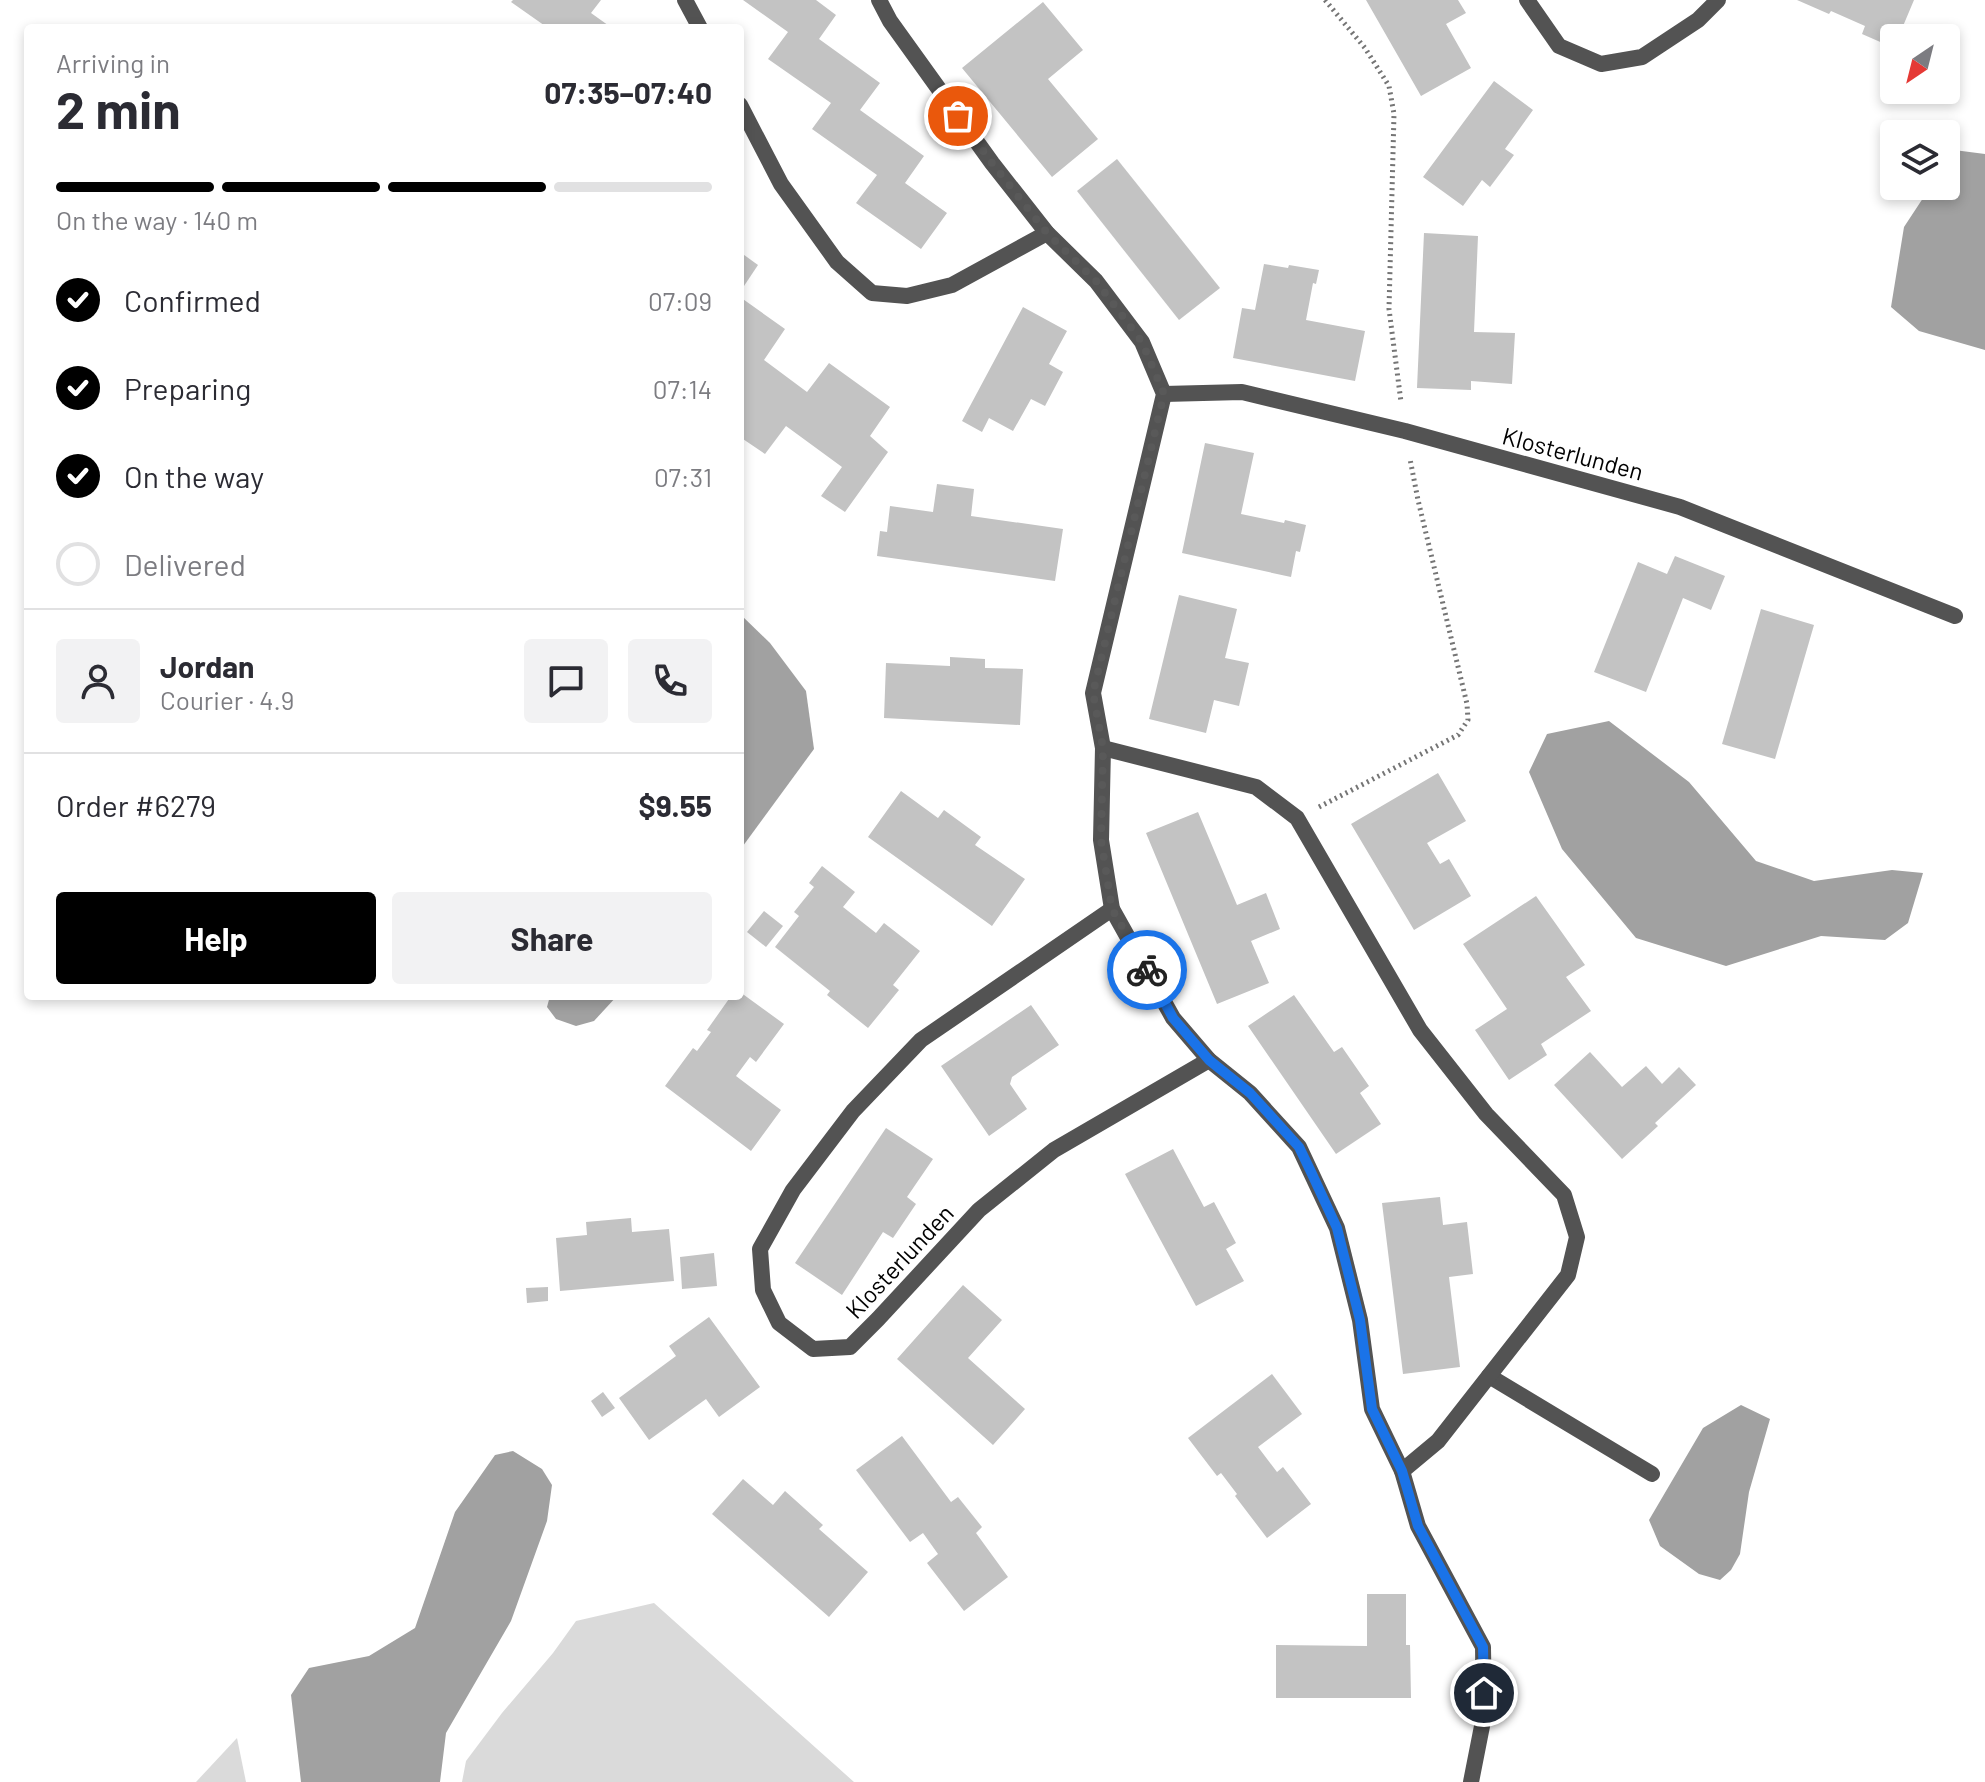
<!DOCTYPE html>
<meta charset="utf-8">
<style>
body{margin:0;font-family:Barlow,sans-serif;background:#f2f2f3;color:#2b2b33;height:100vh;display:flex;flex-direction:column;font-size:30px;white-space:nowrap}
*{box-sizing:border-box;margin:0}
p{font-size:26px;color:#7c7c81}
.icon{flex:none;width:44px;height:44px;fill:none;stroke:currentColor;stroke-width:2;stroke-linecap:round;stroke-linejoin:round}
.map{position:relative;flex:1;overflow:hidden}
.panel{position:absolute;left:24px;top:24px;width:720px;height:976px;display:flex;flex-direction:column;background:#fff;border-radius:8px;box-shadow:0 4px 12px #0003}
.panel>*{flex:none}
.needle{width:52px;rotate:215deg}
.tools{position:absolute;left:1880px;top:24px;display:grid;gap:16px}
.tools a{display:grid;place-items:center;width:80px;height:80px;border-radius:8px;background:#fff;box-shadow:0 4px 12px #0003;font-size:40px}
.pin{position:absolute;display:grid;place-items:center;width:68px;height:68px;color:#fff;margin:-34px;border:4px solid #fff;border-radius:50%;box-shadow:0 2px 8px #0007}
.courier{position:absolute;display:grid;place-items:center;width:80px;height:80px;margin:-40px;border:6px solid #1a73e8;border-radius:50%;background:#fff;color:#222;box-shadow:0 2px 10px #0007}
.head em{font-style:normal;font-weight:700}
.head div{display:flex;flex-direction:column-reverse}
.head{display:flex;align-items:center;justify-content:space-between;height:136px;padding:0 32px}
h1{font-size:52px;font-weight:700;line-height:60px}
.bar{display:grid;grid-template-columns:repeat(4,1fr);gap:12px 8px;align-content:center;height:96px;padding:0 32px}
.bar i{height:10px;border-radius:6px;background:#e1e1e2}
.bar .active{background:#000}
.bar p{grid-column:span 4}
.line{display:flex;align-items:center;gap:20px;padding:0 32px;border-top:2px solid #e1e1e2}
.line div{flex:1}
.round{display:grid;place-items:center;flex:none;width:84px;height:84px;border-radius:8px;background:#f2f2f3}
ol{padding:0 32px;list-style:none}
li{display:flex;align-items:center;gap:24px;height:88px}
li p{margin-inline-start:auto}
li .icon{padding:8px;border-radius:50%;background:#000;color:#fff;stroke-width:4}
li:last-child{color:#7c7c81}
li i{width:44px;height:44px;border:4px solid #e1e1e2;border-radius:50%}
.action{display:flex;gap:16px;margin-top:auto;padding:16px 32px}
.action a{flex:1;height:92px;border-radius:8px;background:#000;color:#fff;font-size:32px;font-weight:700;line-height:92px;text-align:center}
.action a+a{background:#f2f2f3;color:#2b2b33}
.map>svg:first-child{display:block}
.green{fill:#dadada}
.water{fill:#a1a1a1}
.building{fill:#c3c3c3}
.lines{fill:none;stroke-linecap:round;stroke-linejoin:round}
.path{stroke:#757575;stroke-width:5;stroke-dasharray:2 4;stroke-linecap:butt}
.lane{stroke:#535353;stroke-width:16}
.street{stroke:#535353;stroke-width:16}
.done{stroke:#595959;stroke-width:8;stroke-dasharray:0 14.4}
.route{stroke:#1a73e8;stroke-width:10}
.labels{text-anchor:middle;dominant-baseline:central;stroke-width:6;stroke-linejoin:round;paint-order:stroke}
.street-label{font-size:24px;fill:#000;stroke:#fff}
</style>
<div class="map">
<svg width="1985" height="1782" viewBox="0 0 1985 1782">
<rect width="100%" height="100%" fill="#fff"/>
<!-- green -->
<g class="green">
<path d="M 654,1603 L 854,1782 L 462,1782 L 466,1761 L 502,1713 L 553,1653 L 576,1621 Z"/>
<path d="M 237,1738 L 246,1782 L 196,1782 Z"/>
</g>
<!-- water -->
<g class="water">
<path d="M 1954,150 L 1985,154 L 1985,350 L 1919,331 L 1891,307 L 1904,227 L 1931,186 L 1946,186 L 1946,163 Z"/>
<path d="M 740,614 L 770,643 L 806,691 L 814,749 L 740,850 Z"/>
<path d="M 1609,721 L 1689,782 L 1756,861 L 1814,881 L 1892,870 L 1923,873 L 1908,923 L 1885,940 L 1821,936 L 1726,966 L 1636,938 L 1562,849 L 1529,772 L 1547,734 Z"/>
<path d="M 550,996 L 617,996 L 594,1021 L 576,1026 L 556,1019 L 547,1007 Z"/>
<path d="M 1741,1405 L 1770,1419 L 1749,1492 L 1740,1554 L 1731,1570 L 1720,1580 L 1699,1574 L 1660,1546 L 1649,1520 L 1703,1428 Z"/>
<path d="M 513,1451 L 542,1469 L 552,1485 L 547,1521 L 511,1621 L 446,1733 L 440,1782 L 301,1782 L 291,1695 L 309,1668 L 369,1656 L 415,1628 L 455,1512 L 495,1455 Z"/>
</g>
<!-- building -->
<g class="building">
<path d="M 513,0 L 601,0 L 591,13 L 612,28 L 548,28 L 511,2 Z"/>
<path d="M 743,0 L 816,0 L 836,15 L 819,39 L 880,83 L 860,110 L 924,156 L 905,183 L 947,213 L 921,249 L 856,203 L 877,175 L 812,129 L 831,103 L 768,59 L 788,32 Z"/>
<path d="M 1366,0 L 1458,0 L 1466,13 L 1446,24 L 1471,68 L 1421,96 Z"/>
<path d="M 1797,0 L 1914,0 L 1898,38 L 1894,38 L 1894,48 L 1862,34 L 1865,26 L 1831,11 L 1829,14 Z"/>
<path d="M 1043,2 L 1083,50 L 1048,79 L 1098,139 L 1052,177 L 962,68 Z"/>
<path d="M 1494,81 L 1533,110 L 1505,149 L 1514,155 L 1490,187 L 1482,180 L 1463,206 L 1423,177 Z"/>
<path d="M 1117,159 L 1220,288 L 1179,320 L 1077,191 Z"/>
<path d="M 1424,233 L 1478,236 L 1474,332 L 1515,333 L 1512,384 L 1471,381 L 1471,390 L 1417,388 Z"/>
<path d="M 740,252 L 758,265 L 740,292 Z"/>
<path d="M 1264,264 L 1288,268 L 1289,265 L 1319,270 L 1316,284 L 1313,283 L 1306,320 L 1365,331 L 1355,381 L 1233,358 L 1242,308 L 1255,310 Z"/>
<path d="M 740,297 L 785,329 L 764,360 L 807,392 L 829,363 L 890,407 L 870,436 L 888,452 L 845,512 L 821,496 L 842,467 L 786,426 L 765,454 L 740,437 Z"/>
<path d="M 1023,307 L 1067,331 L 1049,364 L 1063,372 L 1045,406 L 1031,399 L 1013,431 L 989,418 L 982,432 L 962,421 Z"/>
<path d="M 1205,443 L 1254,453 L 1241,514 L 1284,523 L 1285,520 L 1306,525 L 1300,552 L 1296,551 L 1291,577 L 1182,553 Z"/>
<path d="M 937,484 L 974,489 L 971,516 L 1063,529 L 1055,581 L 877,556 L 880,531 L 887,532 L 890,506 L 933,512 Z"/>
<path d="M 1675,556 L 1725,576 L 1711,610 L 1683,598 L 1646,692 L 1594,672 L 1638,562 L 1667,574 Z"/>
<path d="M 1179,595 L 1237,609 L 1225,658 L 1249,663 L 1239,706 L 1214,700 L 1206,733 L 1149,719 Z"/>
<path d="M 1761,609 L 1814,625 L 1775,759 L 1722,744 Z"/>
<path d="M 950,657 L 985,659 L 985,668 L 1023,669 L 1020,725 L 884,718 L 886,663 L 950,666 Z"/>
<path d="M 1438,773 L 1466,821 L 1427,843 L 1440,864 L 1449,859 L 1471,896 L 1414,930 L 1351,824 Z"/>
<path d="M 901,791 L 938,818 L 944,810 L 981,837 L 975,845 L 1025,879 L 992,926 L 868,837 Z"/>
<path d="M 1198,812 L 1237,905 L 1266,893 L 1280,929 L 1251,941 L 1269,983 L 1217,1004 L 1146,833 Z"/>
<path d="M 822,866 L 855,892 L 843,907 L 876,933 L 884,923 L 920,951 L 893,985 L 899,990 L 868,1028 L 827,995 L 830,991 L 775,947 L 799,916 L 794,912 L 814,887 L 809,883 Z"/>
<path d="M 1536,896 L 1585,965 L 1566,977 L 1591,1011 L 1541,1044 L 1547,1055 L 1509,1080 L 1475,1030 L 1507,1009 L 1463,944 Z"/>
<path d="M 764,911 L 783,926 L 766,947 L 747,932 Z"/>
<path d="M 740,992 L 784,1024 L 756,1062 L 750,1057 L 736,1076 L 781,1110 L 751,1151 L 665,1086 L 693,1048 L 697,1051 L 711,1032 L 707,1030 L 731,996 L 740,996 Z"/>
<path d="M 1294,995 L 1334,1052 L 1342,1047 L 1369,1086 L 1360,1093 L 1381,1124 L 1336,1154 L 1248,1026 Z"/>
<path d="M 1031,1005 L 1059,1045 L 1012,1077 L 1010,1084 L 1027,1109 L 989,1136 L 941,1066 Z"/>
<path d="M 1590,1052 L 1622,1087 L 1646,1066 L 1662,1084 L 1679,1067 L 1696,1085 L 1655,1123 L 1658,1126 L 1622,1159 L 1554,1085 Z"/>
<path d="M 886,1128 L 933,1159 L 907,1197 L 916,1204 L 893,1238 L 883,1232 L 842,1295 L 795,1263 Z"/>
<path d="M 1173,1149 L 1204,1207 L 1214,1202 L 1236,1243 L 1226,1249 L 1244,1281 L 1196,1306 L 1125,1174 Z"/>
<path d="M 1440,1197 L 1443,1225 L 1467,1222 L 1473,1274 L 1449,1277 L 1460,1367 L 1403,1374 L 1382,1203 Z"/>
<path d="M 631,1218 L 632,1232 L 669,1229 L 674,1281 L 560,1291 L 556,1238 L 587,1235 L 586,1222 Z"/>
<path d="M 714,1253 L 717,1286 L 682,1289 L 680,1257 Z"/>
<path d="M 963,1285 L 1002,1320 L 968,1358 L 1025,1409 L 993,1445 L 897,1359 Z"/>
<path d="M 548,1287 L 548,1301 L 527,1303 L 526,1288 Z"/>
<path d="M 709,1317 L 760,1387 L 719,1417 L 706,1399 L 649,1440 L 619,1398 L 676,1356 L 669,1346 Z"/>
<path d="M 1272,1374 L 1302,1414 L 1258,1447 L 1277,1472 L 1283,1467 L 1311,1504 L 1267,1538 L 1235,1496 L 1237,1494 L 1221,1473 L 1217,1476 L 1188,1438 Z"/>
<path d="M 603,1392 L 615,1408 L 602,1417 L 591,1401 Z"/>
<path d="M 902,1436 L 951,1502 L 958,1497 L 982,1527 L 976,1533 L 1008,1577 L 964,1611 L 927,1563 L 938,1554 L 923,1533 L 910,1542 L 856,1470 Z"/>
<path d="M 743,1479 L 773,1505 L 785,1491 L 823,1525 L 819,1529 L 868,1572 L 829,1617 L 712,1514 Z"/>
<path d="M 1367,1594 L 1406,1594 L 1406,1645 L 1410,1645 L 1411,1698 L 1276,1698 L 1276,1645 L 1367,1646 Z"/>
</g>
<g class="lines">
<!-- path -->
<g class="path">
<path d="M 1325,0 L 1365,48 L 1389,86 L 1394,114 L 1389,309 L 1401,402"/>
<path d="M 1319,807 L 1458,735 L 1468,720 L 1467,704 L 1418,500 L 1410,459"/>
</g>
<!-- lane -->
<path class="lane" d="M 1489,1376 L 1652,1474"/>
<!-- street -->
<g class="street">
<path d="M 685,0 L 700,28"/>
<path d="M 879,0 L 890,21 L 992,163 L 1047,233 L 1096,281 L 1142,342 L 1164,394 L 1093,693 L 1103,748 L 1101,840 L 1112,909 L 1173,1018 L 1209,1060 L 1250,1093 L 1299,1147 L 1337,1228 L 1360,1320 L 1372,1409 L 1402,1471 L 1418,1526 L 1483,1647 L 1484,1716 L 1471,1782"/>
<path d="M 1527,0 L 1559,46 L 1601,64 L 1642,57 L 1698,20 L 1718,0"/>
<path d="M 740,105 L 781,184 L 837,262 L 872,293 L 907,296 L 952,285 L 1047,233"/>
<path d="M 1164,394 L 1242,392 L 1405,431 L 1680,507 L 1955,616"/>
<path d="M 1103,748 L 1256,787 L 1297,818 L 1420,1030 L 1486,1114 L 1564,1195 L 1577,1237 L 1568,1275 L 1438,1441 L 1402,1471"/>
<path d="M 1112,909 L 921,1040 L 853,1111 L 793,1190 L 760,1249 L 763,1290 L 779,1323 L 813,1349 L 850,1347 L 878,1319 L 979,1210 L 1054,1150 L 1209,1060"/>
</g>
</g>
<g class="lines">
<!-- done -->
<path class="done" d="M 958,116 L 992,163 L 1047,233 L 1096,281 L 1142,342 L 1164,394 L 1093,693 L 1103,748 L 1101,840 L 1112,909 L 1147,970"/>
<!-- route -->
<path class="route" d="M 1147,970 L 1173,1018 L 1209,1060 L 1250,1093 L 1299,1147 L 1312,1174 L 1337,1228 L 1360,1320 L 1372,1409 L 1402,1471 L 1418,1526 L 1483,1647 L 1484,1693"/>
</g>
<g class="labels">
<!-- street labels -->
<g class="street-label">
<text transform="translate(1573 453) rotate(15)">Klosterlunden</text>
<text transform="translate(899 1261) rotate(-47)">Klosterlunden</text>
</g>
</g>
</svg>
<div class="tools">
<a><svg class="needle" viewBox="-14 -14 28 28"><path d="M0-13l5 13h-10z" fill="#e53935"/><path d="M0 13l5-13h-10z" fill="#7c7c81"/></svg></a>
<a><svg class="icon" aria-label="layers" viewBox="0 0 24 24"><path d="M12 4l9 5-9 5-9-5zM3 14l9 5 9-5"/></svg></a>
</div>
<div class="pin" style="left:958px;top:116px;background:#ea580c"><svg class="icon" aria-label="bag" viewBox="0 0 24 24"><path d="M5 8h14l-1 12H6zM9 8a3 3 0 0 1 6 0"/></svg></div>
<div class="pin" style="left:1484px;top:1693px;background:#1f2937"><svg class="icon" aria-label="home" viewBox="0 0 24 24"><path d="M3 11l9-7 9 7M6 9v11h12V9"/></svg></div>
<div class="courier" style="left:1147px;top:970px"><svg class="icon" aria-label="bike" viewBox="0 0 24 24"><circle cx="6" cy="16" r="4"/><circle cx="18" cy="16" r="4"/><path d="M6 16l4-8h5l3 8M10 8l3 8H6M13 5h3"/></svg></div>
<section class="panel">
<div class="head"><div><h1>2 min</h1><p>Arriving in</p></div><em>07:35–07:40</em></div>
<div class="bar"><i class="active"></i><i class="active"></i><i class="active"></i><i></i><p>On the way · 140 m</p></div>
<ol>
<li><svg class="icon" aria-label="check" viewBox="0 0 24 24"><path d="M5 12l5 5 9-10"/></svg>Confirmed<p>07:09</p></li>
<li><svg class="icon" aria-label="check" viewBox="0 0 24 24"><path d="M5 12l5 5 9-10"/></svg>Preparing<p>07:14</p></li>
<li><svg class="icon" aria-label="check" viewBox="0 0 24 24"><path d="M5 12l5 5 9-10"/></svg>On the way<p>07:31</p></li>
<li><i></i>Delivered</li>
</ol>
<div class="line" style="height:144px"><a class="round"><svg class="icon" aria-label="person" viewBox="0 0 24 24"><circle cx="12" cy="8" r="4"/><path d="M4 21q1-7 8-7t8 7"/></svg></a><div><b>Jordan</b><p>Courier · 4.9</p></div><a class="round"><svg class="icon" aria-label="chat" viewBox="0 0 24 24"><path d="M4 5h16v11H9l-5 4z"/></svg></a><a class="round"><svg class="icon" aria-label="phone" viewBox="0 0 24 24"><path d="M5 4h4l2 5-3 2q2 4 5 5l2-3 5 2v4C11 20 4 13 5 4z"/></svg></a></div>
<div class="line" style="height:104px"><div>Order #6279</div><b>$9.55</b></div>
<div class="action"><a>Help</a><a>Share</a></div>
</section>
</div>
